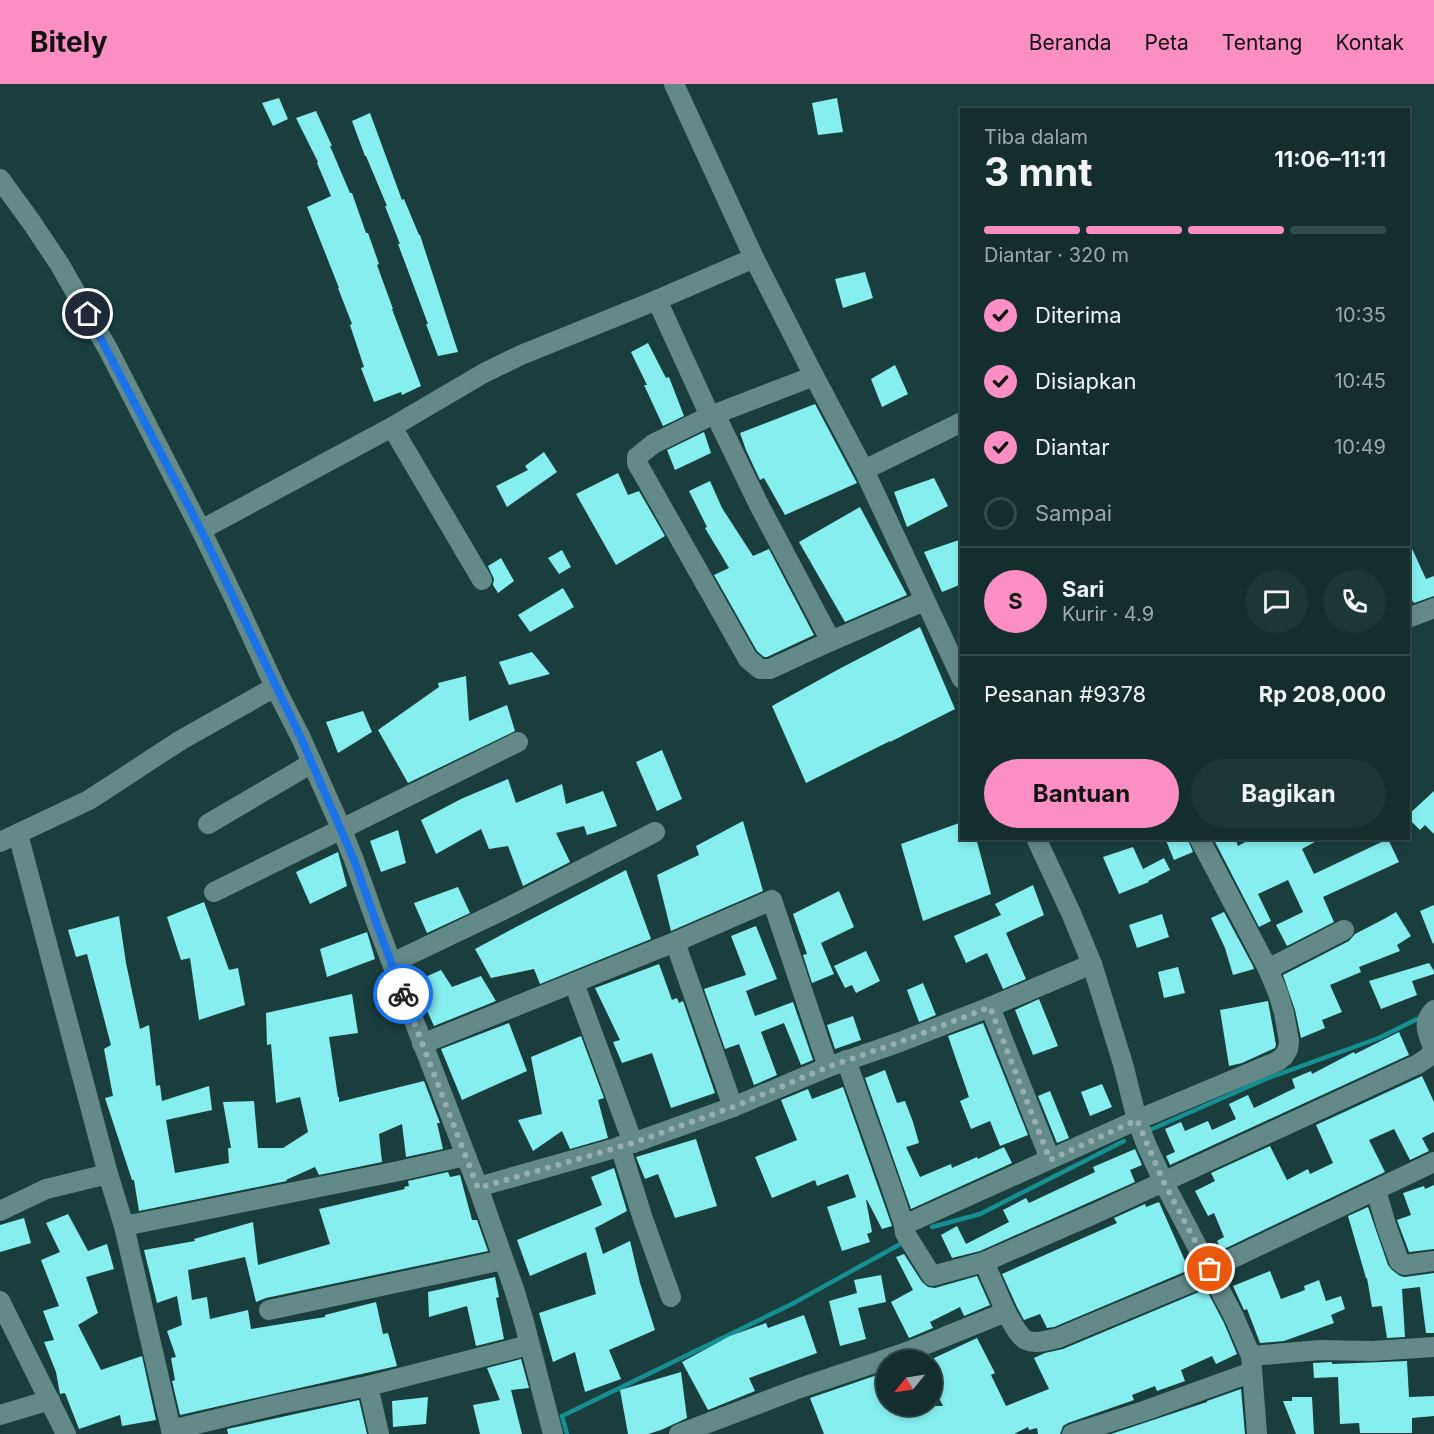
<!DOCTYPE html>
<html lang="id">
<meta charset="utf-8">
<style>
body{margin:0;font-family:Inter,sans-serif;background:#1d3636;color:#f1f3f6;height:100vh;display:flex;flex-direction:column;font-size:22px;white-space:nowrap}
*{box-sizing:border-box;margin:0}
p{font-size:20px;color:#9da8aa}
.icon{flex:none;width:33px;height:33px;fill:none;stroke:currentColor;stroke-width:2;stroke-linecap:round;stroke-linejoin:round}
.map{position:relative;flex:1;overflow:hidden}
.panel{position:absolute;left:960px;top:24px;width:450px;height:732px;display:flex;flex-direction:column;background:#142e2e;border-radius:0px;box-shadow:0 3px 9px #0003,0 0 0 2px #334a4a}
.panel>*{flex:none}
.needle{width:39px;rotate:240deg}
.tools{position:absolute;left:876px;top:1266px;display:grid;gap:12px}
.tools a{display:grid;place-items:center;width:66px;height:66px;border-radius:50%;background:#142e2e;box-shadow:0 3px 9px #0003,0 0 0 2px #334a4a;font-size:30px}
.pin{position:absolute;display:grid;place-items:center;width:51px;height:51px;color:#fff;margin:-26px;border:3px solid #fff;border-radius:50%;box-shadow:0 2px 6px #0007}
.courier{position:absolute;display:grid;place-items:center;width:60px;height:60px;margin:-30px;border:4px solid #1a73e8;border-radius:50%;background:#fff;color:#222;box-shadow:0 2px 8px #0007}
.overview em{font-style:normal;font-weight:700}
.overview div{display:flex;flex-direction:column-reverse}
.overview{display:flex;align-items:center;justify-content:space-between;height:102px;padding:0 24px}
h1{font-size:39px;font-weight:700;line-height:45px}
.bar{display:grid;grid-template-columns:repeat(4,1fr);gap:9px 6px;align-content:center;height:72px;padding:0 24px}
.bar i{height:8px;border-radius:4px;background:#334a4a}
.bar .selected{background:#fb8fc4}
.bar p{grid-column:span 4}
.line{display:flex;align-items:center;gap:15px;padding:0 24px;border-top:2px solid #334a4a}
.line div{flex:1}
.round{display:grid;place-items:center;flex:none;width:63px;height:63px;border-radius:32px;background:#1d3636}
ol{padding:0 24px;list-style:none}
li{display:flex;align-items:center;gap:18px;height:66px}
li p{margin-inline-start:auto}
li .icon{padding:6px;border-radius:50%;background:#fb8fc4;color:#111;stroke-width:4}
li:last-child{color:#9da8aa}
li i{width:33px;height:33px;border:3px solid #334a4a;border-radius:50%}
.primary-button{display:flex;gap:12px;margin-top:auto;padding:12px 24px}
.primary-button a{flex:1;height:69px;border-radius:36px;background:#fb8fc4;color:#111;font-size:24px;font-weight:700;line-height:69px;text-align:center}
.primary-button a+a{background:#1d3636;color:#f1f3f6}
header{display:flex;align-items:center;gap:36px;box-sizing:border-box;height:84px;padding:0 30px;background:#fb8fc4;color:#111}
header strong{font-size:28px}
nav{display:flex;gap:33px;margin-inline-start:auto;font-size:21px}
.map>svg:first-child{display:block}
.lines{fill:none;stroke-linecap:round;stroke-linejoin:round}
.stream{stroke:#158f91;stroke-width:4.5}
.building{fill:#86eeef}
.minor{stroke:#648989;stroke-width:20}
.done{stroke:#96afae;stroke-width:6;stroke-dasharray:0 10.8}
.route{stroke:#1a73e8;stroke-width:8}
</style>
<header>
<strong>Bitely</strong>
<nav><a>Beranda</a><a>Peta</a><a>Tentang</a><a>Kontak</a></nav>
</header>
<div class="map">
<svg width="1434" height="1350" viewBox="0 0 1434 1350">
<rect width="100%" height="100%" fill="#1a3e3e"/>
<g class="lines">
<!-- stream -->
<g class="stream">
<path d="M 1152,1045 L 1268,994 L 1379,954 L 1417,935"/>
<path d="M 932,1143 L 980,1130 L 1124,1057"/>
<path d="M 567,1350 L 562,1332 L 792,1220 L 904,1158"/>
</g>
</g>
<!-- building -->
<g class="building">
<path d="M 279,14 L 288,35 L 273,42 L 262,19 Z"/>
<path d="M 837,14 L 843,48 L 818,51 L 812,19 Z"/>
<path d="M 316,27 L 332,62 L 330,62 L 350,109 L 352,109 L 366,149 L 368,149 L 379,180 L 377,181 L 393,225 L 392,225 L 421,302 L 402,311 L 401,308 L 374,318 L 361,284 L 364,283 L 350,241 L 352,240 L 338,204 L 339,204 L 307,123 L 331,112 L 317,79 L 318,78 L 296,34 Z"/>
<path d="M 370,29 L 402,116 L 404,115 L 419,151 L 420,151 L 458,268 L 438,272 L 426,240 L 428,240 L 398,160 L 400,160 L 385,122 L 387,122 L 366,72 L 365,72 L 352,37 Z"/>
<path d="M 865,188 L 873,214 L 843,224 L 835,195 Z"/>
<path d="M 648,259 L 666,294 L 669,293 L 684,332 L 663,342 L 644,301 L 647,301 L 631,268 Z"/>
<path d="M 895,281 L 908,310 L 882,323 L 871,295 Z"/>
<path d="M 815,320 L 857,399 L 785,431 L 764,394 L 760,396 L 746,366 L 740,349 Z"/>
<path d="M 704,348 L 711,369 L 675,386 L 667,366 Z"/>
<path d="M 544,368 L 557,388 L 507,423 L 496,402 L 528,386 L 525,382 Z"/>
<path d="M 618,389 L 628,411 L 639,407 L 665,452 L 616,481 L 576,410 Z"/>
<path d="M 934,394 L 948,422 L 907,443 L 894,408 Z"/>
<path d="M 710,397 L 722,424 L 753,472 L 769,465 L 814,551 L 767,573 L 764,573 L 757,567 L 714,491 L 729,484 L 705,444 L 707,443 L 689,407 Z"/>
<path d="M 860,423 L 907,511 L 845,538 L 799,458 Z"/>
<path d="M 962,455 L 962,500 L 942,508 L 924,468 Z"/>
<path d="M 1408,456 L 1426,495 L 1434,492 L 1434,512 L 1414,519 L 1408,511 Z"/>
<path d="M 562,466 L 571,483 L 559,490 L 548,474 Z"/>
<path d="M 501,474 L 514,497 L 498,509 L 493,501 L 494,495 L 488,482 Z"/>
<path d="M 563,504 L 574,523 L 530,548 L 518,531 Z"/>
<path d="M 920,543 L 955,625 L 890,658 L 890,657 L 806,699 L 772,622 L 839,585 Z"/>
<path d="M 532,568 L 550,590 L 509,601 L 499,578 Z"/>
<path d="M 466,592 L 469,637 L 507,621 L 515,647 L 408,699 L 378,646 L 439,603 L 438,599 Z"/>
<path d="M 363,627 L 372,648 L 338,669 L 326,638 Z"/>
<path d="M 662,666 L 682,715 L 657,727 L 636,678 Z"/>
<path d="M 508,695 L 516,719 L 562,700 L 566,720 L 603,707 L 617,742 L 587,751 L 584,742 L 556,749 L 570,778 L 523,802 L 508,762 L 489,765 L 481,745 L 436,770 L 421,736 L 461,715 Z"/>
<path d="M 1434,707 L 1434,750 L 1425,741 L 1420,746 L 1408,734 L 1408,731 Z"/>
<path d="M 743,737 L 763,807 L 671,847 L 657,791 L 699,771 L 696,762 Z"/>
<path d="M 962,738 L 962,754 L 976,754 L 991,810 L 923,837 L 901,760 Z"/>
<path d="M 398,746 L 406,779 L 381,788 L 370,757 Z"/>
<path d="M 1165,754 L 1187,754 L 1193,768 L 1174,776 Z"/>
<path d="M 1213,754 L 1235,754 L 1238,762 L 1253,754 L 1322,754 L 1302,765 L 1314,790 L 1388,755 L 1399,778 L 1323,813 L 1334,838 L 1287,862 L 1276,841 L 1303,828 L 1288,796 L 1258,810 L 1271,837 L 1259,843 Z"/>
<path d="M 1133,763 L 1143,785 L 1164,774 L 1170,786 L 1148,797 L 1149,798 L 1119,810 L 1103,773 Z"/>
<path d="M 338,768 L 347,802 L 310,820 L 296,788 Z"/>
<path d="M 626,786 L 651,855 L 540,900 L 534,885 L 491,894 L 475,865 L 518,842 Z"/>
<path d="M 1033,801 L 1044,831 L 1006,849 L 1026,895 L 1003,905 L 987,869 L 966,879 L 954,852 L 1001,831 L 995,820 Z"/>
<path d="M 458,803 L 470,829 L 427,849 L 414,819 Z"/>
<path d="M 839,807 L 854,843 L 821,859 L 834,890 L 812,899 L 803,871 L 807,870 L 793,830 Z"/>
<path d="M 204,818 L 229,886 L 238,884 L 245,921 L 199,936 L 190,874 L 181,876 L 167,833 Z"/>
<path d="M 1434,821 L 1434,859 L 1433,860 L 1420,827 Z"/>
<path d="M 1224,828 L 1253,882 L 1254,885 L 1233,891 L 1225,864 L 1211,834 Z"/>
<path d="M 1396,828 L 1411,852 L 1397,861 L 1400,867 L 1359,883 L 1361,888 L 1330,901 L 1342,928 L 1322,936 L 1325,944 L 1301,954 L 1295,926 L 1283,891 L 1349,857 L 1355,850 L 1384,835 Z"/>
<path d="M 1162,830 L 1169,853 L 1137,864 L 1129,841 Z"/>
<path d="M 119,832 L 126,879 L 140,945 L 149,941 L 156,1002 L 160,1001 L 162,1017 L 209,1002 L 212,1026 L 166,1036 L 175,1089 L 229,1079 L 228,1064 L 231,1064 L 223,1018 L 254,1017 L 258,1064 L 283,1064 L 308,1048 L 300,1013 L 276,1019 L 271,960 L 267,961 L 266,929 L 352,910 L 358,949 L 329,953 L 338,1013 L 339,1013 L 339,1018 L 424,997 L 440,1039 L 437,1039 L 443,1065 L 406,1073 L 402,1040 L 379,1050 L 382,1078 L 319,1091 L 315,1083 L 286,1096 L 287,1097 L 139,1127 L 134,1096 L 132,1096 L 105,1014 L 113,1012 L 104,965 L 111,961 L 87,870 L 76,873 L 68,846 Z"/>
<path d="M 756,842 L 777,895 L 746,907 L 755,932 L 793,918 L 813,976 L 801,981 L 784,939 L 761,948 L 777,991 L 754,1001 L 739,960 L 725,965 L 704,905 L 746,891 L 731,852 Z"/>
<path d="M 367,848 L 375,875 L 327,893 L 320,865 Z"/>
<path d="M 866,867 L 880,897 L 856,909 L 852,901 L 845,904 L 834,882 Z"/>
<path d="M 1429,879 L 1434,887 L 1434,890 L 1412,897 L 1417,911 L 1381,925 L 1369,897 Z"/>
<path d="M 659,880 L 672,916 L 677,914 L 679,919 L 683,917 L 715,1009 L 671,1024 L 652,969 L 622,979 L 613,958 L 620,956 L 595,904 Z"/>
<path d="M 1178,883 L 1185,909 L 1164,914 L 1158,888 Z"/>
<path d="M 441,886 L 452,903 L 481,892 L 496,917 L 434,942 L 414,898 Z"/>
<path d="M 923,899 L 936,931 L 919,938 L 907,906 Z"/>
<path d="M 1039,915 L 1058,962 L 1033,971 L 1015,926 Z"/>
<path d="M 1268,917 L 1276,961 L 1275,964 L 1242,979 L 1229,982 L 1220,926 Z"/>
<path d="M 853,932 L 861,956 L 835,965 L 827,941 Z"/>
<path d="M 509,939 L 527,987 L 462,1016 L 441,965 Z"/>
<path d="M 983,939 L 1028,1051 L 1000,1062 L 990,1037 L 971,1045 L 960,1017 L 969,1013 L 948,952 Z"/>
<path d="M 1399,948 L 1409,971 L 1170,1081 L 1166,1072 L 1175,1068 L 1165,1045 L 1181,1038 L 1185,1047 L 1208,1037 L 1212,1046 L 1236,1035 L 1229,1020 L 1248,1011 L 1254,1024 L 1295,1004 L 1292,995 L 1311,987 L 1312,990 L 1354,968 L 1355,970 Z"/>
<path d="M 581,952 L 604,1014 L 598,1016 L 608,1054 L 570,1065 L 562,1047 L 533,1067 L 518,1036 L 542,1030 L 531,973 Z"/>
<path d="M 885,986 L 897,1019 L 905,1017 L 913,1038 L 919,1059 L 906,1063 L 920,1093 L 951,1080 L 952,1084 L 977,1073 L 978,1075 L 1004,1063 L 1012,1079 L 911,1125 L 865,994 Z"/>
<path d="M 1422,992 L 1434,1018 L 1434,1048 L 1422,1054 L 1429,1067 L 1410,1076 L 1394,1045 L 1369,1056 L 1385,1088 L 1222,1166 L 1217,1157 L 1224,1153 L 1214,1129 L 1208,1132 L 1195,1107 L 1215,1097 L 1211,1089 L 1270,1062 L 1287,1096 L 1308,1085 L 1310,1090 L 1333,1079 L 1316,1041 Z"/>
<path d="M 1102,1000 L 1112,1023 L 1090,1032 L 1081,1008 Z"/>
<path d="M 843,1003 L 892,1142 L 882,1145 L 867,1116 L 866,1116 L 872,1148 L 867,1150 L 870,1158 L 842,1167 L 827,1123 L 856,1113 L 848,1090 L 817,1102 L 815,1096 L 772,1114 L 755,1073 L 797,1056 L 781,1016 L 808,1005 L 812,1015 Z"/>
<path d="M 1050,1007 L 1069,1054 L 1057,1059 L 1038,1012 Z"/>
<path d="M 696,1055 L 717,1122 L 675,1134 L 658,1090 L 645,1095 L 636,1073 Z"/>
<path d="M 1135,1065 L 1142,1081 L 1130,1086 L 1135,1098 L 980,1167 L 952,1174 L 941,1151 L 957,1142 L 966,1160 L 1009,1138 L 1003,1126 L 1026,1114 L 1029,1119 L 1095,1088 L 1093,1083 Z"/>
<path d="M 614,1084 L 627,1127 L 595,1144 L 603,1170 L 630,1157 L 640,1199 L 655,1246 L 609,1266 L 621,1295 L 585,1308 L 575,1268 L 553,1278 L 539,1229 L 596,1210 L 586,1168 L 530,1192 L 517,1156 L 602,1121 L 591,1093 Z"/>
<path d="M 448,1088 L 450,1093 L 460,1091 L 472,1136 L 477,1136 L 488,1167 L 266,1214 L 256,1218 L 245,1173 L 188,1186 L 192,1216 L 207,1213 L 210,1235 L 248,1226 L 251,1245 L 325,1233 L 325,1231 L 376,1218 L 383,1250 L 388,1249 L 397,1282 L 180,1331 L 172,1297 L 175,1296 L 171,1274 L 176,1273 L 167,1247 L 182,1241 L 177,1212 L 157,1219 L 144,1166 L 195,1157 L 194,1155 L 253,1138 L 258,1181 L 330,1160 L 319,1125 L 405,1105 L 404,1103 L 409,1102 L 408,1097 Z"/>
<path d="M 1434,1101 L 1434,1165 L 1409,1168 L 1397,1136 L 1411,1131 L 1403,1109 L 1424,1102 L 1425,1105 Z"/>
<path d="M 1159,1118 L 1189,1186 L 1054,1243 L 1047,1244 L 1040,1230 L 1024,1236 L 1017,1223 L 1002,1190 L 1117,1139 L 1114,1134 L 1145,1120 L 1146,1123 Z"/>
<path d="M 1368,1123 L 1388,1181 L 1392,1186 L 1400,1192 L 1405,1193 L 1434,1189 L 1434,1249 L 1426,1249 L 1420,1203 L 1402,1205 L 1405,1253 L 1387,1254 L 1382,1222 L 1372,1223 L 1367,1194 L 1366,1194 L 1348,1132 Z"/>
<path d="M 68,1130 L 88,1167 L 107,1160 L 114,1185 L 86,1193 L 98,1229 L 78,1241 L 101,1286 L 142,1272 L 156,1336 L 122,1342 L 120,1331 L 79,1345 L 65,1309 L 60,1310 L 56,1288 L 44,1258 L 54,1256 L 43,1227 L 59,1222 L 41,1176 L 60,1168 L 46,1139 Z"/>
<path d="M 24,1134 L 31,1159 L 0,1168 L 0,1141 Z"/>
<path d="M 904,1170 L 922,1198 L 928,1203 L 935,1204 L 977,1192 L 990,1221 L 964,1232 L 960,1223 L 930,1238 L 933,1244 L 909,1254 L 891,1218 L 913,1206 L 896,1173 Z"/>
<path d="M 1270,1187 L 1281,1215 L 1305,1206 L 1304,1202 L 1319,1196 L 1326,1217 L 1341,1212 L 1345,1225 L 1331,1231 L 1334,1239 L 1284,1257 L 1260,1259 L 1247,1225 L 1244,1226 L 1233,1202 Z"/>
<path d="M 881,1191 L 886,1218 L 858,1224 L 866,1255 L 840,1262 L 829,1217 L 857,1209 L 854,1196 Z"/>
<path d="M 495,1193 L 499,1213 L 496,1214 L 504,1255 L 476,1262 L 467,1222 L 429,1233 L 428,1208 Z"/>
<path d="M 1206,1205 L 1224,1239 L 1237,1270 L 1216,1280 L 1212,1272 L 1181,1286 L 1185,1297 L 1157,1307 L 1155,1302 L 1132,1311 L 1134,1316 L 1068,1339 L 1063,1342 L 1060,1350 L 1038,1350 L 1037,1344 L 1029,1346 L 1028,1343 L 1014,1350 L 824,1350 L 810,1314 L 886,1288 L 886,1322 L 943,1322 L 932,1300 L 932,1275 L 977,1254 L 995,1289 L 991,1291 L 1006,1322 L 1049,1305 L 1034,1274 L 1045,1269 L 1063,1265 Z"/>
<path d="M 804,1231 L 817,1269 L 749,1294 L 755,1307 L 708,1326 L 682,1278 L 730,1252 L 766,1239 L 768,1244 Z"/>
<path d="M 521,1275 L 529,1304 L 511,1306 L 522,1350 L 480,1350 L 473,1321 L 500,1316 L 487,1284 Z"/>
<path d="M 1407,1277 L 1409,1313 L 1434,1312 L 1434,1332 L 1412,1334 L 1412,1349 L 1360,1349 L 1359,1339 L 1340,1340 L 1338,1293 L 1314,1294 L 1313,1279 L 1332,1278 L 1332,1280 Z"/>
<path d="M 681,1288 L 687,1334 L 661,1346 L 648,1350 L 628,1350 L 620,1306 Z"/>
<path d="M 1241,1305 L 1245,1350 L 1111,1350 L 1207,1318 L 1207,1317 Z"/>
<path d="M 428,1313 L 426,1340 L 393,1343 L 392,1317 Z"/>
<path d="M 1292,1313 L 1312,1313 L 1314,1350 L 1296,1350 L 1283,1317 L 1292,1317 Z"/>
<path d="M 359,1316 L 367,1350 L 228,1350 L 227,1345 Z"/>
</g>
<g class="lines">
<!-- minor -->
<g class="minor">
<path d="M 674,0 L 754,174 L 814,292 L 864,386 L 962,595"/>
<path d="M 0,95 L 32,139 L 60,181 L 109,267 L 201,446 L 237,520 L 275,603 L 301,654 L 341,744 L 354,776 L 376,838 L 478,1103 L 514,1205 L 524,1238 L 553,1350"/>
<path d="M 657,216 L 710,332"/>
<path d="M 814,292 L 710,332 L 653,360 L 637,373 L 637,379 L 748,575 L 760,585 L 770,585 L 831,557 L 924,517"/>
<path d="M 715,330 L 758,419 L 831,557"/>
<path d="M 392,343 L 482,496"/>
<path d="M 864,386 L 962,338"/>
<path d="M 201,446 L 392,343 L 484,289 L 521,271 L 657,216 L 754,174"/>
<path d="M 1408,534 L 1434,524"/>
<path d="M 208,740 L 312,679"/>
<path d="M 18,750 L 108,1090 L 124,1142 L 172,1350"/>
<path d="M 1036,754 L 1071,829 L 1092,880 L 1123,980 L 1137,1036 L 1146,1060 L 1163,1097 L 1234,1233 L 1251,1272 L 1257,1350"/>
<path d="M 0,758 L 89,716 L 181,656 L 275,603"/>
<path d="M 214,808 L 518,658"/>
<path d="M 675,858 L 733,1023"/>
<path d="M 392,879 L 507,824 L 655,748"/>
<path d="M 1268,885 L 1344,846"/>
<path d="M 574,899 L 633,1059"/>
<path d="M 990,923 L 1050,1075"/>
<path d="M 422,960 L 675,858 L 772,816 L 828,983"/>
<path d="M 846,976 L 890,1100 L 904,1141 L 905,1149 L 932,1192 L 984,1178 L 1006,1228"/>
<path d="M 620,1062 L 643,1135 L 671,1213"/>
<path d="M 478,1103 L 633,1059 L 733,1023 L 828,983 L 900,958 L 990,923 L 1092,880"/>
<path d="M 1376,1106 L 1386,1141 L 1399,1177 L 1404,1181 L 1434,1177"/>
<path d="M 0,1127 L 46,1105 L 108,1090"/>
<path d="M 904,1141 L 1137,1036 L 1278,977 L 1284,972 L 1288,965 L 1289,957 L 1284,929 L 1278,909 L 1268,885 L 1199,754"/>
<path d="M 124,1142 L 399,1087 L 465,1072"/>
<path d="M 984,1178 L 1096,1129 L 1418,980 L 1430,972 L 1433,964 C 1428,949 1421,939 1434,926"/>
<path d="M 1210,1185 L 1434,1078"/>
<path d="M 0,1217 L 66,1350"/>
<path d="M 269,1226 L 503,1176"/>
<path d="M 1251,1272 L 1320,1266 L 1372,1267 L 1434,1263"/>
<path d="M 368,1302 L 379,1350"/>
<path d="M 0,1331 L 50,1316"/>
<path d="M 171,1346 L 276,1321 L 368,1302 L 529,1261"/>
<path d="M 679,1350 L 800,1304 L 907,1268 L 1006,1228 C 1023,1258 1023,1263 1058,1254 L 1211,1190"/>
<path d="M 1072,1350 L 1144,1327 L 1252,1288"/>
</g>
</g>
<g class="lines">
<!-- done -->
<path class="done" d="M 403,910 L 478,1104 L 633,1059 L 733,1023 L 828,983 L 900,958 L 990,923 L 1050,1076 L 1137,1036 L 1163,1097 L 1210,1185"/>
<!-- route -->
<path class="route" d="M 88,230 L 201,446 L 301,654 L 354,776 L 376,838 L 403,910"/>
</g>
</svg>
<div class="tools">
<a><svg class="needle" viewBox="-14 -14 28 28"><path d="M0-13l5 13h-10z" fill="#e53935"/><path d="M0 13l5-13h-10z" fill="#9da8aa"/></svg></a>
</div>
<div class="pin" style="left:1210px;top:1185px;background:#ea580c"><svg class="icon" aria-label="bag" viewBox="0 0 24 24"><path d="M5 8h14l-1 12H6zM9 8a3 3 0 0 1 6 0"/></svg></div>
<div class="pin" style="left:88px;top:230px;background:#1f2937"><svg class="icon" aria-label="home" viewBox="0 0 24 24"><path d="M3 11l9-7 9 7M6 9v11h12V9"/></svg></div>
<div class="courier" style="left:403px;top:910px"><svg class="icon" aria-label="bike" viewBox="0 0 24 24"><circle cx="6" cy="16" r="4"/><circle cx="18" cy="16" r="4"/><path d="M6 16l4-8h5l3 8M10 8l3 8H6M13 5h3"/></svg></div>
<section class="panel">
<div class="overview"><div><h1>3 mnt</h1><p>Tiba dalam</p></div><em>11:06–11:11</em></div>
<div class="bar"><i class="selected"></i><i class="selected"></i><i class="selected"></i><i></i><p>Diantar · 320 m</p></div>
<ol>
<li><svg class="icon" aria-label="check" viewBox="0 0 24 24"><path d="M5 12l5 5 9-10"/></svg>Diterima<p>10:35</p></li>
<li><svg class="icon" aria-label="check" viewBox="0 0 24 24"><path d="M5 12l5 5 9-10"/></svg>Disiapkan<p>10:45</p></li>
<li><svg class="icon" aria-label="check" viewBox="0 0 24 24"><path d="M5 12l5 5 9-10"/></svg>Diantar<p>10:49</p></li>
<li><i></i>Sampai</li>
</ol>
<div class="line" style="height:108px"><b class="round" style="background:#fb8fc4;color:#111">S</b><div><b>Sari</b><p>Kurir · 4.9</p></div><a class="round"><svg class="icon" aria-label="chat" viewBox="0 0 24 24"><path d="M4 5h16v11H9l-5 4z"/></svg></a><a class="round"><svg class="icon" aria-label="phone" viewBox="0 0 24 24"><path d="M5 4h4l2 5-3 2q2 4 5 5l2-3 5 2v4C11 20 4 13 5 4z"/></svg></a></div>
<div class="line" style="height:78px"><div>Pesanan #9378</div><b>Rp 208,000</b></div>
<div class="primary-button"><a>Bantuan</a><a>Bagikan</a></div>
</section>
</div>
